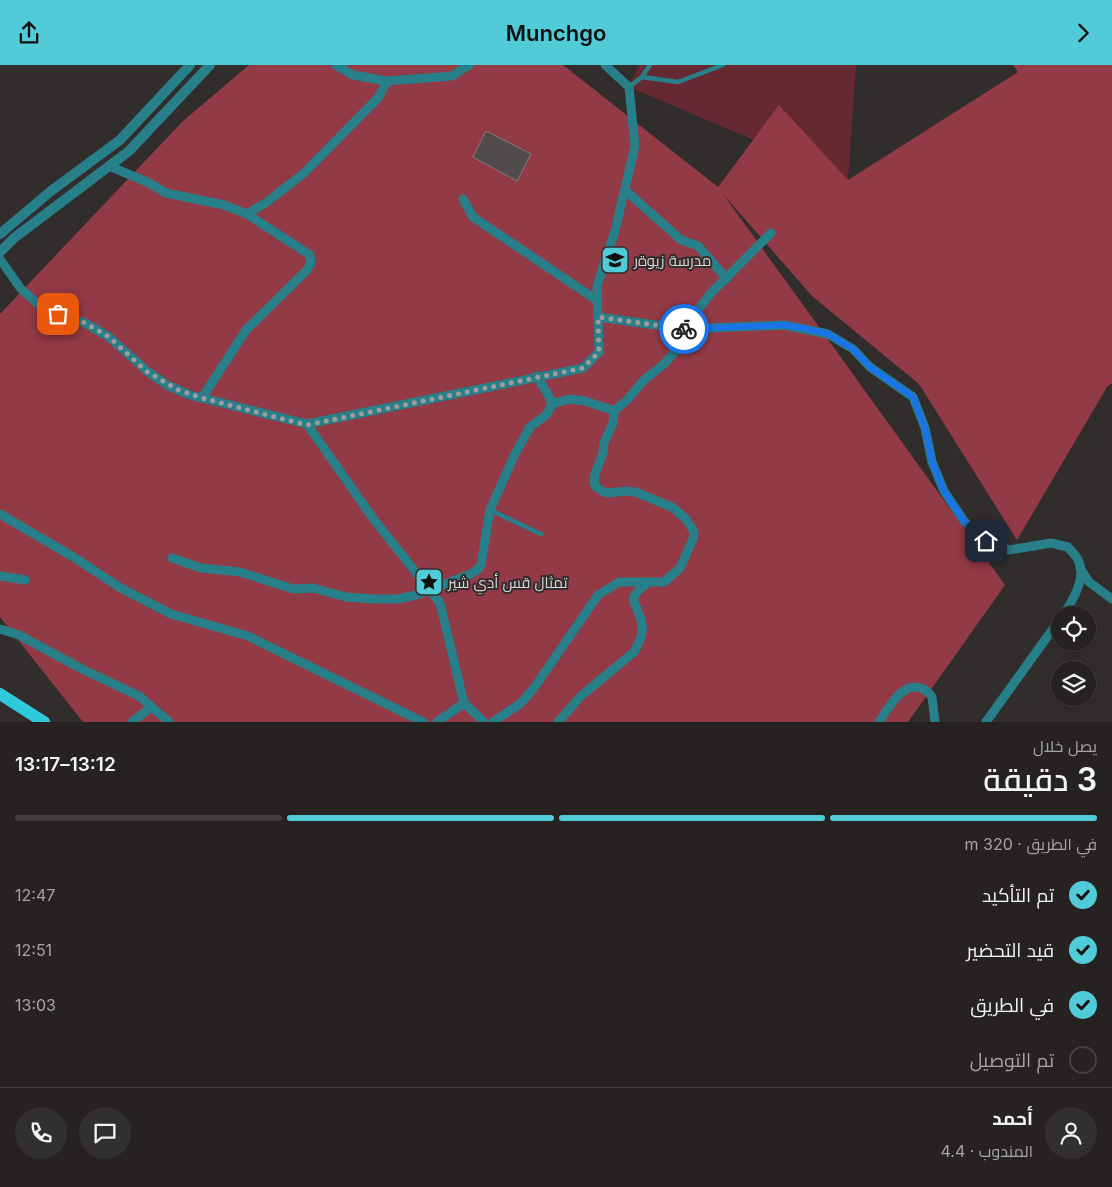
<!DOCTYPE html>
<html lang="ar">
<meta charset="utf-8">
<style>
body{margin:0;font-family:Inter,Cairo,sans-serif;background:#322f2f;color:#f1f3f6;direction:rtl;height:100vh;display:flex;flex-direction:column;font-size:19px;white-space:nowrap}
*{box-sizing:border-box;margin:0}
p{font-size:16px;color:#a4a4a5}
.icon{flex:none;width:28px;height:28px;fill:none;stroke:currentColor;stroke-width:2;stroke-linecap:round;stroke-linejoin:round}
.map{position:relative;height:657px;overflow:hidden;direction:ltr}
.side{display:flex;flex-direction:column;background:#262222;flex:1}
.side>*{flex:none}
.buttons{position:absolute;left:1051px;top:541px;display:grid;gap:10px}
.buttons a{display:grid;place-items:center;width:45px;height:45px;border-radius:50%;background:#262222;box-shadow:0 2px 8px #0003,0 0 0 1px #423f40;font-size:25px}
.pin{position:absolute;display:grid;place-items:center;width:42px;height:42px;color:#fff;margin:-21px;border-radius:10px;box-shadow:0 2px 8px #0006}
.courier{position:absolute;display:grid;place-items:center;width:50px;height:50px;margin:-25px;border:4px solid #1a73e8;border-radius:50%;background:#fff;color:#222;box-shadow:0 1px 6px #0007}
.summary em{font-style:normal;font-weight:600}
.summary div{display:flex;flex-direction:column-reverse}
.summary{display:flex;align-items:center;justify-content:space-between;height:85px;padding:0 15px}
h1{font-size:32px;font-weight:600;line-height:38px}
.bar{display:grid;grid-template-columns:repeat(4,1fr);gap:8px 5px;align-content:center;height:60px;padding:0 15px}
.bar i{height:6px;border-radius:4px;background:#423f40}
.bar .current{background:#52cbd9}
.bar p{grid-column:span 4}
.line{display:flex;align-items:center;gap:12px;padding:0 15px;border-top:1px solid #423f40}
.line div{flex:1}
.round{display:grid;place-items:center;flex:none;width:52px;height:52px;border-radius:26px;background:#322f2f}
ol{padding:0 15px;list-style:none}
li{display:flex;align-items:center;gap:15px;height:55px}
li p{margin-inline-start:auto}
li .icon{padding:5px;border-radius:50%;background:#52cbd9;color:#111;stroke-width:4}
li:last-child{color:#a4a4a5}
li i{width:28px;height:28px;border:2px solid #423f40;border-radius:50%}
header{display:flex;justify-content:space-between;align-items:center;height:65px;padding:0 15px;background:#52cbd9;color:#111;font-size:22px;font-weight:600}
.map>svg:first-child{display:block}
.green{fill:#662932}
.forest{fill:#933a47}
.building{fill:#514b4b;stroke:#827c7c}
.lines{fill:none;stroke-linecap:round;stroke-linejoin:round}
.service{stroke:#277f89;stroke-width:4.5}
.minor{stroke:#277f89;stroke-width:9}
.tertiary{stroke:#277f89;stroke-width:10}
.primary{stroke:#2ecadb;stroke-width:12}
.done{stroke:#a09c9c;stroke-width:5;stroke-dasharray:0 9}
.route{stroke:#1a73e8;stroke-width:6}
.labels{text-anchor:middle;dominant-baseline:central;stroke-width:4;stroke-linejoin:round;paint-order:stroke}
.poi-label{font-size:15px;fill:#dbd7d7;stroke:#322d2d;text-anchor:start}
</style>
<header><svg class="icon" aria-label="forward" viewBox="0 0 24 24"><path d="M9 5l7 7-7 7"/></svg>Munchgo<svg class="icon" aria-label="share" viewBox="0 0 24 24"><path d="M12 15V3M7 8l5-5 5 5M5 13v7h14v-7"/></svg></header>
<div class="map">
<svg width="1112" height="657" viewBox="0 0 1112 657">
<rect width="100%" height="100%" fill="#322d2d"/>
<!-- green -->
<path class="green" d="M 639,0 L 856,0 L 848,115 L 629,22 Z"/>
<!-- forest -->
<path class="forest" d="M 249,0 L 563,0 L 718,122 L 779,40 L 848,115 L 1018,7 L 1013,0 L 1112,0 L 1112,318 L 1107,322 L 1017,475 L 919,319 L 812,231 L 723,129 L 1005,520 L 908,657 L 83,657 L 0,552 L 0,249 L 183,56 Z"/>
<!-- building -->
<path class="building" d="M 486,66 L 531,89 L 517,116 L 473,92 Z"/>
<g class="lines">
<!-- service -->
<g class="service">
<path d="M 642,12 L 678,17 L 723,0"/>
<path d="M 629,22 L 642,12 L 650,0"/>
<path d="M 490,445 L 541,469"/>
</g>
<!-- minor -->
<g class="minor">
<path d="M 336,0 L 353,10 L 387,16 L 452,11 L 469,0"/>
<path d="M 109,101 L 147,117 L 166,128 L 224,140 L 247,149 L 310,190 L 311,198 L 307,205 L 246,265 L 202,333"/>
<path d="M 625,125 L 681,175 L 698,181 L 727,214"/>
<path d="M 463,134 L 473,152 L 598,236"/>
<path d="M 247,149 L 267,137 L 304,108 L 378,33 L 387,16"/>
<path d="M 0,194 L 21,224 L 38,239 L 51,246 L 85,258 L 109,272 L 147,306 L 167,320 L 190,330 L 307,359 L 583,303 L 599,287 L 597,221 L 615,166 L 635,81 L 629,22 L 605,0"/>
<path d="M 598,252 L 684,264 L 784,260 L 828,269 L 853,284 L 870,302 L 913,332 L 925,363 L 932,397 L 944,426 L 964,456 L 986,476 L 1009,485 L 1051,478 L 1068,482 C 1071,486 1076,490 1078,495 C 1087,511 1073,536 1063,550"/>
<path d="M 552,339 L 569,334 L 585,336 L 612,345 L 614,350 L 613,358 L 604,378 L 603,388 L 595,409 L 594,418 L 596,422 L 604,427 L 609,428 L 626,426 L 635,427 L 672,442 L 686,454 L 694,467 L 693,474 L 680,503 L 664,517 L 648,517 L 637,527 L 633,534 C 642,557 648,563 634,587 L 581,631 L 558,657"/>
<path d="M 613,347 L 627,335 L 644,315 L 664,299 L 673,289 L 683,273 L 684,264 L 710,229 L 771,168"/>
<path d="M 307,359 L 372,452 L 440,538 L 464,638 L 484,657"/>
<path d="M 0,449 L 75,493 L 119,522 L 171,549 L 248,571 L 423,657"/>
<path d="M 172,493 L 201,503 L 240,507 L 293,524 L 313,523 L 346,532 L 374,534 L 398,534 L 416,530 L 471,509 L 478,504 L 481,500 L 490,445 L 514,391 L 530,362 L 546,350 L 551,342 L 551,335 L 537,311"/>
<path d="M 1080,503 L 1089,517 L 1112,534"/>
<path d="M 0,511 L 25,515"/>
<path d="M 0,564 L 19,570 L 82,604 L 139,631 L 169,657"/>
<path d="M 132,657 L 151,642"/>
<path d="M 437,657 L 464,638"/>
<path d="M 493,657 L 521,638 L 534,623 L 598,530 L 619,517 L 648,517"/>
<path d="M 879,657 C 888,644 903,614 923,624 C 926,625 930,629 932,632 L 935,657"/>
<path d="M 986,657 L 1060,554"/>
</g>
<!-- tertiary -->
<g class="tertiary">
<path d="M 0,169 L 51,126 L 120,75 L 190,0"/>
<path d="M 0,187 L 14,173 L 129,86 L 210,0"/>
</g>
<!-- primary -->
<path class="primary" d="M 0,629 L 44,657"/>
</g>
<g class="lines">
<!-- done -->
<path class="done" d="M 58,249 L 85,258 L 109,272 L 146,306 L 178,325 L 202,333 L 307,360 L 583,303 L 599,287 L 598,252 L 684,264"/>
<!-- route -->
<path class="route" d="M 684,264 L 784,260 L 808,264 L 828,269 L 853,284 L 870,302 L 913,332 L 925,363 L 932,397 L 944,426 L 964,456 L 986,476"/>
</g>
<!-- icons -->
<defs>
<symbol id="school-square" viewBox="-11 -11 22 22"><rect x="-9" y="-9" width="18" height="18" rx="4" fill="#52cbd9" stroke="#322d2d"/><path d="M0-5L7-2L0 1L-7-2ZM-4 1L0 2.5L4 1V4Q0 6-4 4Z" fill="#111"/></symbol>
<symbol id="sight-square" viewBox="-11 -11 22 22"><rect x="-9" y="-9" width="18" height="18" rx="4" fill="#52cbd9" stroke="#322d2d"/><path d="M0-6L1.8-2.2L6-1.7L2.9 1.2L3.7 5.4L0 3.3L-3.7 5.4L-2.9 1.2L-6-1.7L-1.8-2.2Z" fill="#111"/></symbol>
</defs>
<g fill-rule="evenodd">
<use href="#school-square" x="599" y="179" width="32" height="32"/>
<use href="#sight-square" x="413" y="501" width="32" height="32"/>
</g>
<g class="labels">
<!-- poi labels -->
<g class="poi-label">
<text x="634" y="195">مدرسة زيوةر</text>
<text x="448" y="517">تمثال قس أدي شير</text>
</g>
</g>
</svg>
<div class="buttons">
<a><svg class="icon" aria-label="locate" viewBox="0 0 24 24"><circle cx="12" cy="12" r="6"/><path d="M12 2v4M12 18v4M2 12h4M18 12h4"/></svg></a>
<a><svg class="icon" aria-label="layers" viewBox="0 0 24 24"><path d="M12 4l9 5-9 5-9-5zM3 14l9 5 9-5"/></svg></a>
</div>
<div class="pin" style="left:58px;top:249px;background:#ea580c"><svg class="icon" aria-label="bag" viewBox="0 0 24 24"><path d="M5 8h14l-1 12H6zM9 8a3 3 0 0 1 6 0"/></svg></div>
<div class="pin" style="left:986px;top:476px;background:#1f2937"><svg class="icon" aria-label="home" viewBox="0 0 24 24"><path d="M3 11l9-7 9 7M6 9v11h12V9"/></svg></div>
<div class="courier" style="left:684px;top:264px"><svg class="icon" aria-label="bike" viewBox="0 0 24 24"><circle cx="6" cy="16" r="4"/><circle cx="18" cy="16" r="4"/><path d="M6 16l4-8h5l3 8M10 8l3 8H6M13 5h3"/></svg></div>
</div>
<section class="side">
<div class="summary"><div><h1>3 دقيقة</h1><p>يصل خلال</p></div><em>13:12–13:17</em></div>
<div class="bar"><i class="current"></i><i class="current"></i><i class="current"></i><i></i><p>في الطريق · 320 m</p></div>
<ol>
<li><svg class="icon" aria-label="check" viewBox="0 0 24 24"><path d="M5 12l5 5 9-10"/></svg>تم التأكيد<p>12:47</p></li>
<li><svg class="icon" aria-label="check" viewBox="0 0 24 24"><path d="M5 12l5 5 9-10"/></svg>قيد التحضير<p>12:51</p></li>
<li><svg class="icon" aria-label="check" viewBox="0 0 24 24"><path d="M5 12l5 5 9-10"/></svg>في الطريق<p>13:03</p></li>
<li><i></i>تم التوصيل</li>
</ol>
<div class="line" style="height:90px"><a class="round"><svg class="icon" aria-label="person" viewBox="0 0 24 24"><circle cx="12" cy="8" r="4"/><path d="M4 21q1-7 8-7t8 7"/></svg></a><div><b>أحمد</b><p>المندوب · 4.4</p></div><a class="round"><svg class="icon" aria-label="chat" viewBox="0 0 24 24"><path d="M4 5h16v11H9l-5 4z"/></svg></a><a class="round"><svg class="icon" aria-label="phone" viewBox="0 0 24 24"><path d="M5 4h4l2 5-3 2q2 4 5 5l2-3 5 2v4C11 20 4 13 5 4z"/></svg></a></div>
</section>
